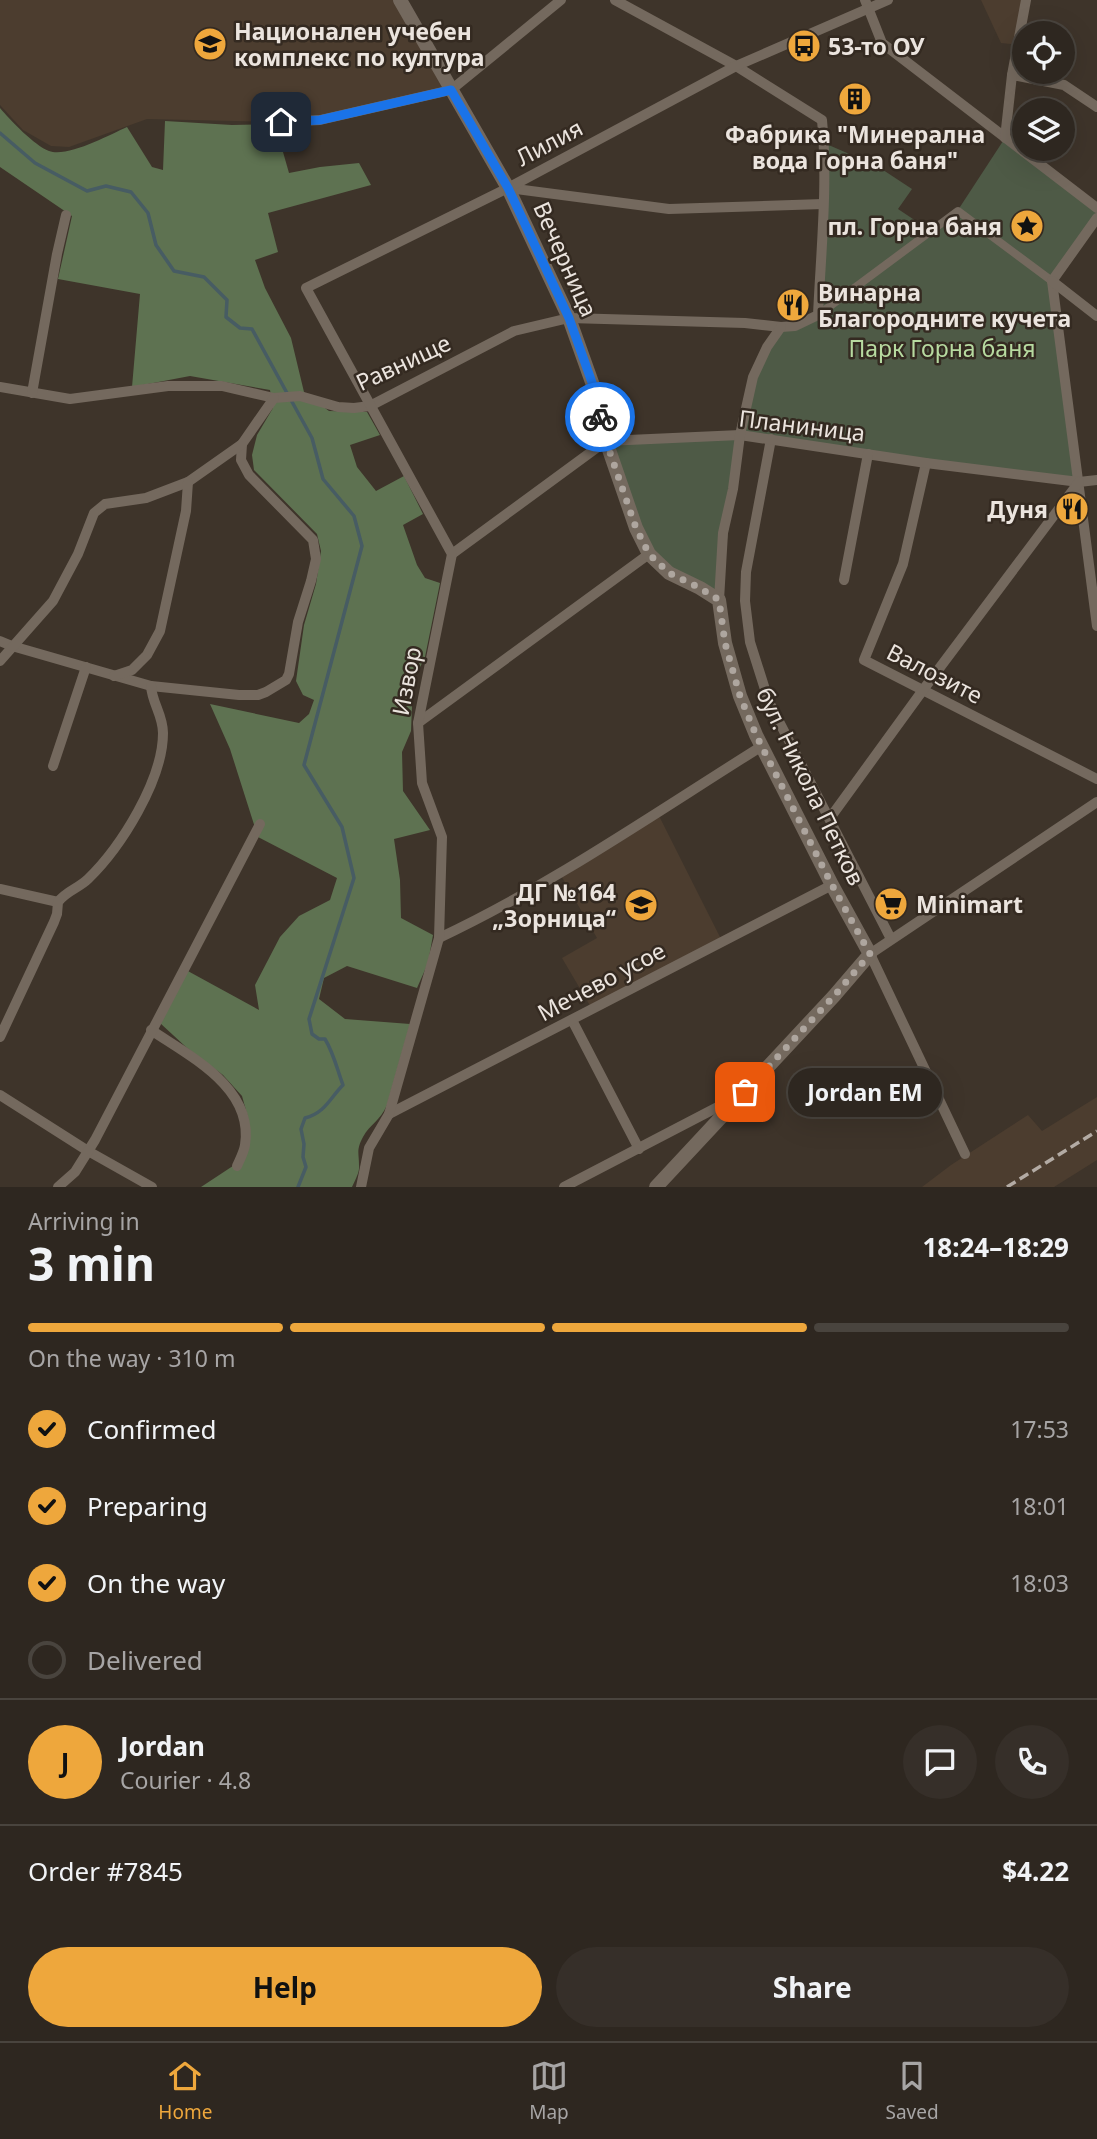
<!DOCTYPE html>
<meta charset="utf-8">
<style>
body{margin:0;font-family:"Noto Sans",sans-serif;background:#362f29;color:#f1f3f6;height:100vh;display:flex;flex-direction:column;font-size:26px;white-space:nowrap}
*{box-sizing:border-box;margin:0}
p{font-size:23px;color:#a7a5a5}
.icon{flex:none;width:38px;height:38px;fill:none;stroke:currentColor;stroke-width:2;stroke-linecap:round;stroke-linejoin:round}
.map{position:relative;height:1187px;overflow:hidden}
.drawer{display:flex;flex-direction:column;background:#2e2720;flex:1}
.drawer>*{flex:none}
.tools{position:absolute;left:1012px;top:21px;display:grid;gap:14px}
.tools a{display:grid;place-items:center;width:63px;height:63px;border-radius:50%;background:#2e2720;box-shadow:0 7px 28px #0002,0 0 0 2px #49443e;font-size:35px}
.pin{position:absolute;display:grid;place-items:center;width:60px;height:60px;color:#fff;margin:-30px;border-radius:14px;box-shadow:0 4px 10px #0006}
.courier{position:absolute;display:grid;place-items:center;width:70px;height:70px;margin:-35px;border:5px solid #1a73e8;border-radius:50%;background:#fff;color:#222;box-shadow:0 2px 9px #0007}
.bubble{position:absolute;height:49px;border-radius:24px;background:#2e2720;box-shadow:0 7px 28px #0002,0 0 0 2px #49443e;font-size:23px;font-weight:700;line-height:49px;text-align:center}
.overview em{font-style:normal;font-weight:700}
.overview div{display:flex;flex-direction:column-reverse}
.overview{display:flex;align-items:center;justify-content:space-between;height:119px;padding:0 28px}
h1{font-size:46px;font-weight:700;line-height:52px}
.bar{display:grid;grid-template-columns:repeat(4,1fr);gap:10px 7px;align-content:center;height:84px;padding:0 28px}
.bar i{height:9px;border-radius:5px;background:#49443e}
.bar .selected{background:#eea73c}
.bar p{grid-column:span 4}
.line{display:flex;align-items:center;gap:18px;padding:0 28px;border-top:2px solid #49443e}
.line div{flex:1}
.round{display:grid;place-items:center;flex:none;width:74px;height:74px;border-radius:37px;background:#362f29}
ol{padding:0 28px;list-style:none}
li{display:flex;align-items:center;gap:21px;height:77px}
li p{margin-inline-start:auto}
li .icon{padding:7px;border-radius:50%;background:#eea73c;color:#111;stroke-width:4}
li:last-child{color:#a7a5a5}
li i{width:38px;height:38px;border:4px solid #49443e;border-radius:50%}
.button{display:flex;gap:14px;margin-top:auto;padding:14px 28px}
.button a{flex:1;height:80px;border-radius:42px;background:#eea73c;color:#111;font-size:28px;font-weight:700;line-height:80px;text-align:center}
.button a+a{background:#362f29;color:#f1f3f6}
.menu{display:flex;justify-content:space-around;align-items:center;height:98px;border-top:2px solid #49443e;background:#2e2720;font-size:19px;color:#a7a5a5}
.menu a{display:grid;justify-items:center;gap:4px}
.menu .selected{color:#eea73c}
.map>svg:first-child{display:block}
.built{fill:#4c3d2f}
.green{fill:#4e5a46}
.forest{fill:#5e7251}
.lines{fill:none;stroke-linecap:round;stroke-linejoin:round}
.stream{stroke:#475c63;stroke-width:3.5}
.pedestrian{stroke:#74695e;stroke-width:8}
.minor{stroke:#74695e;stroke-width:10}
.tertiary{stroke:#74695e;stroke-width:14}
.rail{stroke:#b3aba4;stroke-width:3.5;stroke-dasharray:10 5;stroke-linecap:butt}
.done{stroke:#aea69f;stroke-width:7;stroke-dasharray:0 12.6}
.route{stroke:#1a73e8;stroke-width:9}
.labels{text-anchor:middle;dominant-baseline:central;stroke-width:5;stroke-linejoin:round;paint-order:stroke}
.poi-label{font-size:23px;font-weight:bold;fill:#ebe4de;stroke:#342a21;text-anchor:start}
.street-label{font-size:23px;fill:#ebe4de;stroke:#342a21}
.park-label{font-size:23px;fill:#b7daa0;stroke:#342a21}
</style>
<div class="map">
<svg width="1097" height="1187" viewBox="0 0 1097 1187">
<rect width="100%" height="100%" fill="#3e342a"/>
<!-- built -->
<g class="built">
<path d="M 0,0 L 394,0 L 445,89 L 320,120 L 281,122 L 147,119 L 69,147 L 51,146 L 23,130 L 0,105 Z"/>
<path d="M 981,0 L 1029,0 L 1021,45 L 1001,43 Z"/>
<path d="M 657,812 L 722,941 L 592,1009 L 562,958 L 597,938 L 559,872 Z"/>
<path d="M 1097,1097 L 1097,1160 L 1054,1187 L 922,1187 L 951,1165 L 1028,1115 L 1042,1131 Z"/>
</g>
<!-- green -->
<path class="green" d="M 1005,138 L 1097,208 L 1097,218 L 1052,281 L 1079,482 L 741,435 L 719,600 L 649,554 L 606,441 L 740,435 L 753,377 L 781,327 L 818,315 L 824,143 L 877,166 L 912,189 L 898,209 L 931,231 L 958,210 Z"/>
<!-- forest -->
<path class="forest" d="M 0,108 C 10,120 35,146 49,151 C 67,158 109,135 127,127 L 152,167 L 163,170 L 165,121 L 232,125 L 275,124 L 289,173 L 320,167 L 359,163 L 371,185 L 268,213 L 278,252 L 255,260 L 265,288 L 291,338 L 304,392 L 329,411 L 367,412 L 380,435 L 350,445 L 357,467 L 376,491 L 404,476 L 423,514 L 403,525 L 417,565 L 425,578 L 440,583 L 425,657 L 413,682 L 411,731 L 402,752 L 403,791 L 430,830 L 394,839 L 400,880 L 401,918 L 433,935 L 428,963 L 417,988 L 347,966 L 324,978 L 319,999 L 345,1019 L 410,1024 L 387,1105 C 380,1121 370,1124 363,1137 C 356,1150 359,1153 359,1165 C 360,1172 355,1180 352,1187 L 201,1187 L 245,1158 L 249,1121 L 242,1096 L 223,1075 L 186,1047 L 160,1023 L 186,970 L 259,1010 L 255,985 L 280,937 L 299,916 L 330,900 L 337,878 L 258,837 L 230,749 L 210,704 L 299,723 L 309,714 L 314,700 L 303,695 L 296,681 L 304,625 L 316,584 L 321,551 L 317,534 L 254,470 L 252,455 L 257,435 L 273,408 L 270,390 L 190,376 L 132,387 L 140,294 L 58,279 L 72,216 L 0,167 Z"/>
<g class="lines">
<!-- stream -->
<g class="stream">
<path d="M 0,133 L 35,163 L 87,191 L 106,186 L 131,192 L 148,213 L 156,245 L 174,271 L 204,277 L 227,300 L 226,317 L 240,328 L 252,329 L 287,393"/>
<path d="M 291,400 L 312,438 L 323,479 L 354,516 L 362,546 L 304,765 L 342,827 L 354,878 L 309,1019 L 312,1034 L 319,1039 L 325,1039 C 334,1054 337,1069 343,1085 C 330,1098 325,1113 305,1118 L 301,1129 L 304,1144 L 303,1157 L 306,1167 L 298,1187"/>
</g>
<!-- pedestrian -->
<path class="pedestrian" d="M 818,315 L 958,211 L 1052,281"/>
<!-- minor -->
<g class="minor">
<path d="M 865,0 L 882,43 L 1097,208"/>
<path d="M 1012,75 L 1064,85 L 1097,107"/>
<path d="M 281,122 L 320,120 L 451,90 L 561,0"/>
<path d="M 1005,138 L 1012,75 L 1026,0"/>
<path d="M 508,188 L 669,209 L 823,204"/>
<path d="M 1052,281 L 1097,626"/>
<path d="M 1052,281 L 1097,218"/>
<path d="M 1052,281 L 1097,316"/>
<path d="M 0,387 L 70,399 L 168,386 L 222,386 L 274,398 L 300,396 L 338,407 L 354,408 L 370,406 L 514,331 L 569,318 L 745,323 L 781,327 L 795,326 L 818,315 C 821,250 828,184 822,120 L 736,66 L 615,0"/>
<path d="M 32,393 L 57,254 L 66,215"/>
<path d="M 771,439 L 746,572 L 745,601 L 750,642 L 769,702 L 891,939"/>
<path d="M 926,463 L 903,564 L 864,660 L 1097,779"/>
<path d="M 452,554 L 606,441 L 740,435 L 926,463 L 1079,482 L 1097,480"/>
<path d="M 844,580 L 868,454"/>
<path d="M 719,600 L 723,533 L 733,489 L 740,435 L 753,377 L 767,347 L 781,327"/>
<path d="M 0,641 L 12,646 L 151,686 L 239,695 L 258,695 L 266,692 L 286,680 L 289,674 L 298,622 L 311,581 L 316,559 L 313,540 L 249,475 L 241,460 L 242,444"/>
<path d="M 0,661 L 53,601 L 78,554 L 94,513 L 105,504 L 146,498 L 188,482 L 242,444 L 274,398"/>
<path d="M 114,676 L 132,670 L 147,655 L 160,631 L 186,511 L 188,482"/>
<path d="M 418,723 L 649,554"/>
<path d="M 53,766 L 86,667"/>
<path d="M 830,818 L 923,690 L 1079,482"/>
<path d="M 0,889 L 58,902"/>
<path d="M 439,938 C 550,886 658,811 762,746"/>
<path d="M 572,1020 L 639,1149"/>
<path d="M 151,1030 C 191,1057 254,1088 245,1145 C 244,1152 240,1159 237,1166"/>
<path d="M 0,1037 L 54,922 L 57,914 L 58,902 C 66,891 79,888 88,879 C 121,847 163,780 163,733 C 163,715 152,703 151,686"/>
<path d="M 0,1095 L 88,1151 L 152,1187"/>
<path d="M 389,1114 L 832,885"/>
<path d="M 965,1154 L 870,954 L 1097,802"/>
<path d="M 58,1187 L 75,1172 L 95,1140 L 260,824"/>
<path d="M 361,1187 L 369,1148 L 389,1114 L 439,938 L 442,837 L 422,783 L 418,723 L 452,554 L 306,288 L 508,188 L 736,66 L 888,0"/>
<path d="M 564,1187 L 735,1098"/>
</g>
<!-- tertiary -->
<path class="tertiary" d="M 400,0 L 508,188 L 569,318 L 594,388 L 606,441 L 636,528 L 649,554 L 669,573 L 700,588 L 719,600 L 725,643 L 740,696 L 756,735 L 832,885 L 870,954 L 834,996 L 656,1187"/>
<!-- rail -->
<path class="rail" d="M 1007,1187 L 1097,1131"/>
</g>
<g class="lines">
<!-- done -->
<path class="done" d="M 600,417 L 606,441 L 636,528 L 649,554 L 669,573 L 700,588 L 719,600 L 725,643 L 740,696 L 756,735 L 832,885 L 870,954 L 834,996 L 745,1092"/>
<!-- route -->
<path class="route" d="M 281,122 L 320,120 L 451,90 L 508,188 L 569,318 L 594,388 L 600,417"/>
</g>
<!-- icons -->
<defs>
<symbol id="school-disc" viewBox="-11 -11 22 22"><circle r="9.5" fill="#eea73c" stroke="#342a21"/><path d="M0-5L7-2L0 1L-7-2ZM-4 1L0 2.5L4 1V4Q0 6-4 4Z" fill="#111"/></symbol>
<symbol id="bus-disc" viewBox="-11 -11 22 22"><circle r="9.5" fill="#eea73c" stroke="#342a21"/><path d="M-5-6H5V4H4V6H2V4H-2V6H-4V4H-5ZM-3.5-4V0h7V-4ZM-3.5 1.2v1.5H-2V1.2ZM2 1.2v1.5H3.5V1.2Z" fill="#111"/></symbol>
<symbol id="building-disc" viewBox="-11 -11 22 22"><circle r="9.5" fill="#eea73c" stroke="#342a21"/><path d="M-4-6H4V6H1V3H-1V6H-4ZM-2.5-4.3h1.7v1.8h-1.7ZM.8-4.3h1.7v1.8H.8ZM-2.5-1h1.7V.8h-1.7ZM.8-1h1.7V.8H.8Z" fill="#111"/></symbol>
<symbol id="sight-disc" viewBox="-11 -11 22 22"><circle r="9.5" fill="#eea73c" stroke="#342a21"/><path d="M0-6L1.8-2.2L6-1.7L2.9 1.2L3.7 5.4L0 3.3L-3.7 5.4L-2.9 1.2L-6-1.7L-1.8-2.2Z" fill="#111"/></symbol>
<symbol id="restaurant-disc" viewBox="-11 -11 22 22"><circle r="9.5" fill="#eea73c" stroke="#342a21"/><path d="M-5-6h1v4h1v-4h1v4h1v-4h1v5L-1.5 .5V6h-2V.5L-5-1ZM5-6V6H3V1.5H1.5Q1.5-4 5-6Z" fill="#111"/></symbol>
<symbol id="supermarket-disc" viewBox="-11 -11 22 22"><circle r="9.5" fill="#eea73c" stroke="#342a21"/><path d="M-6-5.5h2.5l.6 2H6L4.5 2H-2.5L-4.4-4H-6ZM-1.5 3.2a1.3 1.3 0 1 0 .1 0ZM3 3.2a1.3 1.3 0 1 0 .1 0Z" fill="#111"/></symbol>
</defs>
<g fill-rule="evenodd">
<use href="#school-disc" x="191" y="25" width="38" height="38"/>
<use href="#bus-disc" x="785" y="27" width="38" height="38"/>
<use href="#building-disc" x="836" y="80" width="38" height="38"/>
<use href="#sight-disc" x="1008" y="207" width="38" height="38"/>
<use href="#restaurant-disc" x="774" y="286" width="38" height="38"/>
<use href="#restaurant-disc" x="1053" y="490" width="38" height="38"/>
<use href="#supermarket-disc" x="872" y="885" width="38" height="38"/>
<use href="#school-disc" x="622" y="886" width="38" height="38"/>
</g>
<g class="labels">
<!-- poi labels -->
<g class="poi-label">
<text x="234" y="31">Национален учебен<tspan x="234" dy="26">комплекс по култура</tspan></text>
<text x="828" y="46">53-то ОУ</text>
<text x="855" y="134" text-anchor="middle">Фабрика "Минерална<tspan x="855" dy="26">вода Горна баня"</tspan></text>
<text x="1002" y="226" text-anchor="end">пл. Горна баня</text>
<text x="818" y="292">Винарна<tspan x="818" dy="26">Благородните кучета</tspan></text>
<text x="1048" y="509" text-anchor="end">Дуня</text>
<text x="616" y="892" text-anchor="end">ДГ №164<tspan x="616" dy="26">„Зорница“</tspan></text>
<text x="916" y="904">Minimart</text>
</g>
<!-- street labels -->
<g class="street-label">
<text transform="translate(549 142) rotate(-28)">Лилия</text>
<text transform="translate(566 259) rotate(66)">Вечерница</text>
<text transform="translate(403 362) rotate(-25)">Равнище</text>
<text transform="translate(802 425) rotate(7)">Планиница</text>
<text transform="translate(935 673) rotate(27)">Валозите</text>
<text transform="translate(406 681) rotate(-79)">Извор</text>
<text transform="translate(811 786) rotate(64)">бул. Никола Петков</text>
<text transform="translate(601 981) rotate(-28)">Мечево усое</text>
</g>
<!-- park labels -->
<g class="park-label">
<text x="942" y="348">Парк Горна баня</text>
</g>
</g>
</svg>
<div class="tools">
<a><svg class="icon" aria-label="locate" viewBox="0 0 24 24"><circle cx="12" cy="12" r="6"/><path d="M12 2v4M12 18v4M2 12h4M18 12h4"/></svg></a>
<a><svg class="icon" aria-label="layers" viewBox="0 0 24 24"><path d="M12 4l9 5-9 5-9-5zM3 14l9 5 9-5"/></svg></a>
</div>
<div class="pin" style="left:745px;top:1092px;background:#ea580c"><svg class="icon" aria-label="bag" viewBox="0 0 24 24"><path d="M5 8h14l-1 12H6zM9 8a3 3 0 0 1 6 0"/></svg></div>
<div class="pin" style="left:281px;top:122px;background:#1f2937"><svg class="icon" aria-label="home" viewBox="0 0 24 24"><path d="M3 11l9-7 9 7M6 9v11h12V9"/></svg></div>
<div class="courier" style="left:600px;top:417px"><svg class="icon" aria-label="bike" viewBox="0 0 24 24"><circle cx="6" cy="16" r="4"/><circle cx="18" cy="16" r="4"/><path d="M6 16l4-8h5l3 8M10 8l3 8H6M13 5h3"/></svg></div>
<div class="bubble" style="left:788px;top:1068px;width:154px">Jordan EM</div>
</div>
<section class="drawer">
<div class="overview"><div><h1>3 min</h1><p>Arriving in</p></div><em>18:24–18:29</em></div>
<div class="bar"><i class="selected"></i><i class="selected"></i><i class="selected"></i><i></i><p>On the way · 310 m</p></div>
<ol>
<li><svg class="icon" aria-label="check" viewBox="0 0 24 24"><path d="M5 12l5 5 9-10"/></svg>Confirmed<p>17:53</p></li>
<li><svg class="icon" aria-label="check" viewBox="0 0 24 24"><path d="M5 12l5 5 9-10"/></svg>Preparing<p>18:01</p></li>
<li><svg class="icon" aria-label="check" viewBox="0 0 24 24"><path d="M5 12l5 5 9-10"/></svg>On the way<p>18:03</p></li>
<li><i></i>Delivered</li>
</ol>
<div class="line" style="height:126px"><b class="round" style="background:#eea73c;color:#111">J</b><div><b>Jordan</b><p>Courier · 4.8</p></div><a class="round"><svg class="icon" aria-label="chat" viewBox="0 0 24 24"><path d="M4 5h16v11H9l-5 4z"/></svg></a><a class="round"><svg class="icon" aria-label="phone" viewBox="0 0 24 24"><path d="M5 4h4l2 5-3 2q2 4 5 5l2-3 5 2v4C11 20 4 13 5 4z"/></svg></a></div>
<div class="line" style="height:91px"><div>Order #7845</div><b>$4.22</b></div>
<div class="button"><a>Help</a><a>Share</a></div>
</section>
<nav class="menu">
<a class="selected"><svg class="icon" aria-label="home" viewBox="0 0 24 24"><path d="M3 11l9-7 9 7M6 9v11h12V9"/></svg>Home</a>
<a><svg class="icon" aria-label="map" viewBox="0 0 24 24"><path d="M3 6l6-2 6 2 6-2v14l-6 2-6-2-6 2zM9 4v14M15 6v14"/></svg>Map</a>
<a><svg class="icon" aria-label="saved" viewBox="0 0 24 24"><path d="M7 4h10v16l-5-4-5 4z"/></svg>Saved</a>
</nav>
